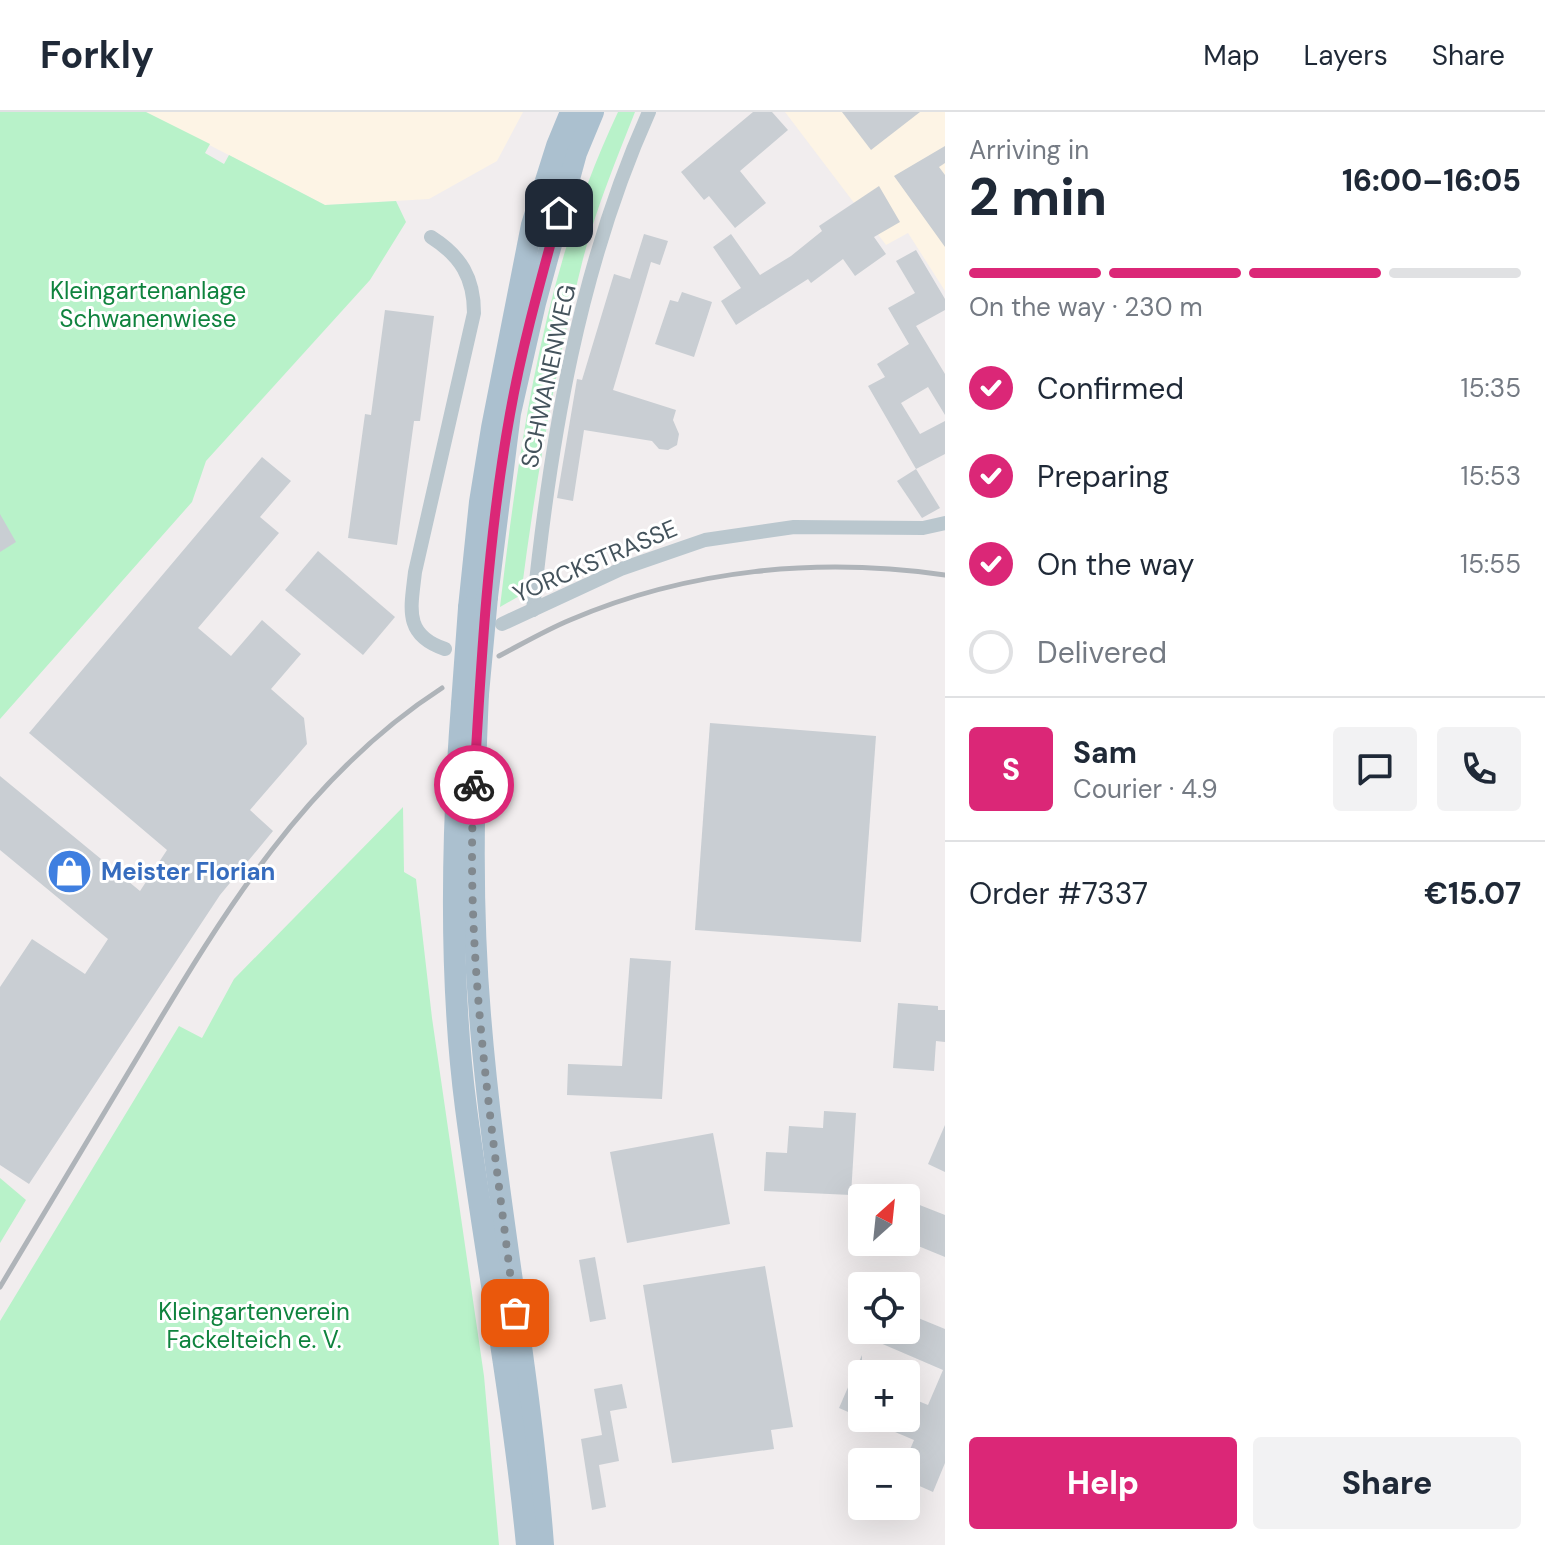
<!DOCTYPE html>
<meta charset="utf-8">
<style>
body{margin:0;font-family:"DM Sans",sans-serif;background:#f2f2f3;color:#1f2937;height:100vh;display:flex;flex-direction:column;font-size:30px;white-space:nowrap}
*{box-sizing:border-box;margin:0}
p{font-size:26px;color:#747a83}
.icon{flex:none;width:44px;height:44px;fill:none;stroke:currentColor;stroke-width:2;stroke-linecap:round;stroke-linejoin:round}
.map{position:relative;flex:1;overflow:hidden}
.drawer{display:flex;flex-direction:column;background:#fff;width:600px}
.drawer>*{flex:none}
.needle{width:52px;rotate:27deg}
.tools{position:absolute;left:848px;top:1072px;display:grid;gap:16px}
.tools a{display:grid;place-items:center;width:72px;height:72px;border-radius:8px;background:#fff;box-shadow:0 8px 32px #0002;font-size:40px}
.pin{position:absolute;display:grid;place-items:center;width:68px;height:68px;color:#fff;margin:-34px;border-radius:16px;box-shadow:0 4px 12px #0006}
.courier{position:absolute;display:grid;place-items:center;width:80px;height:80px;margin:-40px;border:6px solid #db2777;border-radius:50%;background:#fff;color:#222;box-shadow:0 2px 10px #0007}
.summary em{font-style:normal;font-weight:800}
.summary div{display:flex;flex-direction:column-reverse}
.summary{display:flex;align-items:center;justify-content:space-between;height:136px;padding:0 24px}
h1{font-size:52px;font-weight:800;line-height:60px}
.bar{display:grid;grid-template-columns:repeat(4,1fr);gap:12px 8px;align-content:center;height:96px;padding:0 24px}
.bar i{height:10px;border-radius:6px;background:#e0e1e3}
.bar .active{background:#db2777}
.bar p{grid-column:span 4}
.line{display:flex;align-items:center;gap:20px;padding:0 24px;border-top:2px solid #e0e1e3}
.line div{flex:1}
.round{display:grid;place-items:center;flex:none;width:84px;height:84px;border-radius:8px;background:#f2f2f3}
ol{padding:0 24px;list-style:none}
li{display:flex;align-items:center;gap:24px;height:88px}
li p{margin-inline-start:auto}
li .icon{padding:8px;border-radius:50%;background:#db2777;color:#fff;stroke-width:4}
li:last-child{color:#747a83}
li i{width:44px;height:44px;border:4px solid #e0e1e3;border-radius:50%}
.cta{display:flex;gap:16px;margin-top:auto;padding:16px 24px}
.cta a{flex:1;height:92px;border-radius:8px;background:#db2777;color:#fff;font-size:32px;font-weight:800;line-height:92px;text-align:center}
.cta a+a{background:#f2f2f3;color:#1f2937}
header{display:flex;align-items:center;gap:48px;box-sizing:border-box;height:112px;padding:0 40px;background:#fff;border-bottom:2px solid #e0e1e3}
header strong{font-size:38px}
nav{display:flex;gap:44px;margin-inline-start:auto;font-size:28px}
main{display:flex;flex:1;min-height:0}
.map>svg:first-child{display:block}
.commercial{fill:#fdf4e5}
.green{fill:#b8f2c9}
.building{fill:#c9ced3}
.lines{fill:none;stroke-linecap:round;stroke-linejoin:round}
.minor{stroke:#bac7ce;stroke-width:14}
.primary{stroke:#abc0cf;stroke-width:22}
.rail{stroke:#afb4b9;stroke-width:5}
.primary-bridge{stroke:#abc0cf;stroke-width:22}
.done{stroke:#81898f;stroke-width:8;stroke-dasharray:0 14.4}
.route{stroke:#db2777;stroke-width:10}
.labels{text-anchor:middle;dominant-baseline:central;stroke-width:6;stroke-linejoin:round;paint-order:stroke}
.park-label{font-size:24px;fill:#0f833e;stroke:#fff}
.street-label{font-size:24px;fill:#44535c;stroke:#fff}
.shop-label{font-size:24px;font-weight:bold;fill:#366cbe;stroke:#fff;text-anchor:start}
</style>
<header>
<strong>Forkly</strong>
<nav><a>Map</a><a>Layers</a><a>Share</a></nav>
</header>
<main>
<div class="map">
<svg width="945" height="1433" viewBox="0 0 945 1433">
<rect width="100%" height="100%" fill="#f1edee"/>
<!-- commercial -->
<g class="commercial">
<path d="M 146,0 L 523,0 L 497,49 L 429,87 L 325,93 Z"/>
<path d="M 785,0 L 945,0 L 945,179 L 908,121 L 886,133 Z"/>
</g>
<!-- green -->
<g class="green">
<path d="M 0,0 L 146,0 L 210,32 L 205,41 L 224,52 L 229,43 L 325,93 L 396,89 L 406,110 L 370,168 L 206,349 L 192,390 L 0,607 Z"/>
<path d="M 618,0 L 635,0 C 615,51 594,101 581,155 C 554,263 535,373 521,483 L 500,495 C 520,326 544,156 618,0 Z"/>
<path d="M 403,695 L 404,760 L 416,767 L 432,906 L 484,1264 L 499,1433 L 0,1433 L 0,1209 L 179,914 L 202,926 L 234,867 Z"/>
<path d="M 0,1066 L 26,1088 L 0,1131 Z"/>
</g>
<!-- building -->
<g class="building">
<path d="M 753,0 L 772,0 L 788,18 L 740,59 L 766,91 L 735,116 L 709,84 L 704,88 L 681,60 Z"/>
<path d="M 842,0 L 920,0 L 871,38 Z"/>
<path d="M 945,34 L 945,51 L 939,55 L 945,63 L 945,135 L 894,64 Z"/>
<path d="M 879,74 L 900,110 L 874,125 L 886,142 L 855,164 L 843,147 L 811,171 L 808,167 L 736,213 L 721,189 L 741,176 L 713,135 L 731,122 L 760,163 L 791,144 L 822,119 L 819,114 Z"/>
<path d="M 644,122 L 668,129 L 660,153 L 651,150 L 613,278 L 676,298 L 673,308 L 679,322 L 677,333 L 668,338 L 659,337 L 652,329 L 584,318 L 573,389 L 557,386 L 577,267 L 582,268 L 614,162 L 630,167 Z"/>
<path d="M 916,138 L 945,187 L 945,198 L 916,214 L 945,262 L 945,303 L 928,275 L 901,291 L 920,322 L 945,309 L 945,342 L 916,357 L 868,274 L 885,265 L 877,252 L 909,232 L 888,196 L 915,181 L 896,149 Z"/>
<path d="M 682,180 L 712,190 L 694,245 L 655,232 L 670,188 L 678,190 Z"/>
<path d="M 385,198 L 434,204 L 420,309 L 414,309 L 397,433 L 348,426 L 365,302 L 371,303 Z"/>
<path d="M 262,345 L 291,369 L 260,405 L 279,421 L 198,516 L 231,544 L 262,508 L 301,542 L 271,577 L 304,606 L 307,632 L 250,698 L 273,719 L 220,783 L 29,1072 L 0,1053 L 0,875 L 32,827 L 85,862 L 108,827 L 0,738 L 0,664 L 140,779 L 167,738 L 29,621 Z"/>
<path d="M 916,357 L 940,396 L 922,406 L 897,369 Z"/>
<path d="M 0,402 L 16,430 L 0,440 Z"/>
<path d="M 318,439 L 395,505 L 363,543 L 285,478 Z"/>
<path d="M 710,611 L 876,624 L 861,830 L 695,818 Z"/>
<path d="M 630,846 L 671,849 L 662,987 L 567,983 L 568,952 L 622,954 Z"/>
<path d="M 898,891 L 938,894 L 938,898 L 945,898 L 945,930 L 936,929 L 934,959 L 893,956 Z"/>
<path d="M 824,999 L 856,1001 L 851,1083 L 764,1079 L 766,1040 L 787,1041 L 789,1014 L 823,1016 Z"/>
<path d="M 945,1013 L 945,1060 L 928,1052 Z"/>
<path d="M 713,1021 L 730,1112 L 627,1131 L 610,1040 Z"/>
<path d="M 912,1090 L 945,1103 L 945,1145 L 906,1129 L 906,1105 Z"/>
<path d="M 595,1145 L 606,1207 L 590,1210 L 579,1148 Z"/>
<path d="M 765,1154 L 793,1315 L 771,1318 L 774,1337 L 672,1351 L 643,1173 Z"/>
<path d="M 906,1201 L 945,1217 L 945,1351 L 933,1380 L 906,1368 L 906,1347 L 914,1328 L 862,1306 L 906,1306 L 906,1284 L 928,1293 L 943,1258 L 850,1218 L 906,1218 Z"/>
<path d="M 862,1243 L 862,1306 L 839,1296 Z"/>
<path d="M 622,1272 L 627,1296 L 610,1299 L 619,1349 L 599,1353 L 606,1395 L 592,1398 L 581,1327 L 602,1323 L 594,1277 Z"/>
</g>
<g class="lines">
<!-- minor -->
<g class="minor">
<path d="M 431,125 C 461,144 474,166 474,201 L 415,460 C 411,496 403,523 445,537"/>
<path d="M 533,498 C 550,329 579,156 649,0"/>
<path d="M 502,512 L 621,457 L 705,428 L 794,415 L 923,416 L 945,411"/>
</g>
<!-- primary -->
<g class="primary">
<path d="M 487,485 L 510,301 L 535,191 L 576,41 L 593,0"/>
<path d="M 469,496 L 480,390 L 492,316 L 532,113 L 557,34 L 571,0"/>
<path d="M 478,582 C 473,690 471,796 480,903 C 494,1081 530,1256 543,1433"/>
<path d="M 462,592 C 452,723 449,865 466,996 C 485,1142 513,1287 527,1433"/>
</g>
<!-- rail -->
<g class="rail">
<path d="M 499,544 C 522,532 546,518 570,508 C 689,457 818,445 945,463"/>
<path d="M 0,1175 C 48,1096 95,1016 143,936 C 223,801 307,663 442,576"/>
</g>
<!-- primary-bridge -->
<g class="primary-bridge">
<path d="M 478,582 L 487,485"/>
<path d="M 462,592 L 469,496"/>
</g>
</g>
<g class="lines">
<!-- done -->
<path class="done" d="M 474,673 C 464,849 494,1027 515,1201"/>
<!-- route -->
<path class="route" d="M 474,673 C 481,549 488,424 510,302 C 522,234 541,167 559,101"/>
</g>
<!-- icons -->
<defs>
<symbol id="shop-disc" viewBox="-11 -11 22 22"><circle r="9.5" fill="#3f7fe0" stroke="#fff"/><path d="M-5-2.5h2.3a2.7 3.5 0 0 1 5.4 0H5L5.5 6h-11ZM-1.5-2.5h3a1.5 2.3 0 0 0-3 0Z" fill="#fff"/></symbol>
</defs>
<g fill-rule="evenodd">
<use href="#shop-disc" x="44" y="734" width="51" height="51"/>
</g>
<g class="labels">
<!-- park labels -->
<g class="park-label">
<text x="148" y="178">Kleingartenanlage<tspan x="148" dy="28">Schwanenwiese</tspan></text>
<text x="254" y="1199">Kleingartenverein<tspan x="254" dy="28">Fackelteich e. V.</tspan></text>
</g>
<!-- street labels -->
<g class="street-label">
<text transform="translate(548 264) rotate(-78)">SCHWANENWEG</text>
<text transform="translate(595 449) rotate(-23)">YORCKSTRASSE</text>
</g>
<!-- shop labels -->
<g class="shop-label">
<text x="101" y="759">Meister Florian</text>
</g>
</g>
</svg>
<div class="tools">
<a><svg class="needle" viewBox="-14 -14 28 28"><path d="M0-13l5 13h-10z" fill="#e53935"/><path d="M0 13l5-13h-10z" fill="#747a83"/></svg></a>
<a><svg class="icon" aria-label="locate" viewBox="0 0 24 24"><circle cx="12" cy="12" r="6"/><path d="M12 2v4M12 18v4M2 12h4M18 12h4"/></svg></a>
<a>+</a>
<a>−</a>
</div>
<div class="pin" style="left:515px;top:1201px;background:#ea580c"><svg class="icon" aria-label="bag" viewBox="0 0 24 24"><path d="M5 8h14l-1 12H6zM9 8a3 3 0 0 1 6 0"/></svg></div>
<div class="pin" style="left:559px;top:101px;background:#1f2937"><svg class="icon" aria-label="home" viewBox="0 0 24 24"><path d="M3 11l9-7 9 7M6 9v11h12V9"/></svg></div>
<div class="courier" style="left:474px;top:673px"><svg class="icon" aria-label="bike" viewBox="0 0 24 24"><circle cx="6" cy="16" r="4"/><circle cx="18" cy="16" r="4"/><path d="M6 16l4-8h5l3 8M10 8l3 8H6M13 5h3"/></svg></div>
</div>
<section class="drawer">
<div class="summary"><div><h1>2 min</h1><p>Arriving in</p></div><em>16:00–16:05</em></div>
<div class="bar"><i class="active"></i><i class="active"></i><i class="active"></i><i></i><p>On the way · 230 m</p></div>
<ol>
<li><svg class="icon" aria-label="check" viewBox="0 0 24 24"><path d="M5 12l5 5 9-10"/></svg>Confirmed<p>15:35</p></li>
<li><svg class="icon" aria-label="check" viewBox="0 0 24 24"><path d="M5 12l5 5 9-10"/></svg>Preparing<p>15:53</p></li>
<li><svg class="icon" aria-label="check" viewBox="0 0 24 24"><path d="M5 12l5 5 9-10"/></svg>On the way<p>15:55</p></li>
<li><i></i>Delivered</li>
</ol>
<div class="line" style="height:144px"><b class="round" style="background:#db2777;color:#fff">S</b><div><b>Sam</b><p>Courier · 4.9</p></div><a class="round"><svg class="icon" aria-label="chat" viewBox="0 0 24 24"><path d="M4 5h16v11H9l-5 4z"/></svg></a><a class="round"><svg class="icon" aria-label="phone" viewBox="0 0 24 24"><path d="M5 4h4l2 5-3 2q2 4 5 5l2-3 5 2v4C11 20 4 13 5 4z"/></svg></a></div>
<div class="line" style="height:104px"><div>Order #7337</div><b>€15.07</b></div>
<div class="cta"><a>Help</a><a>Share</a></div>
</section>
</main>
